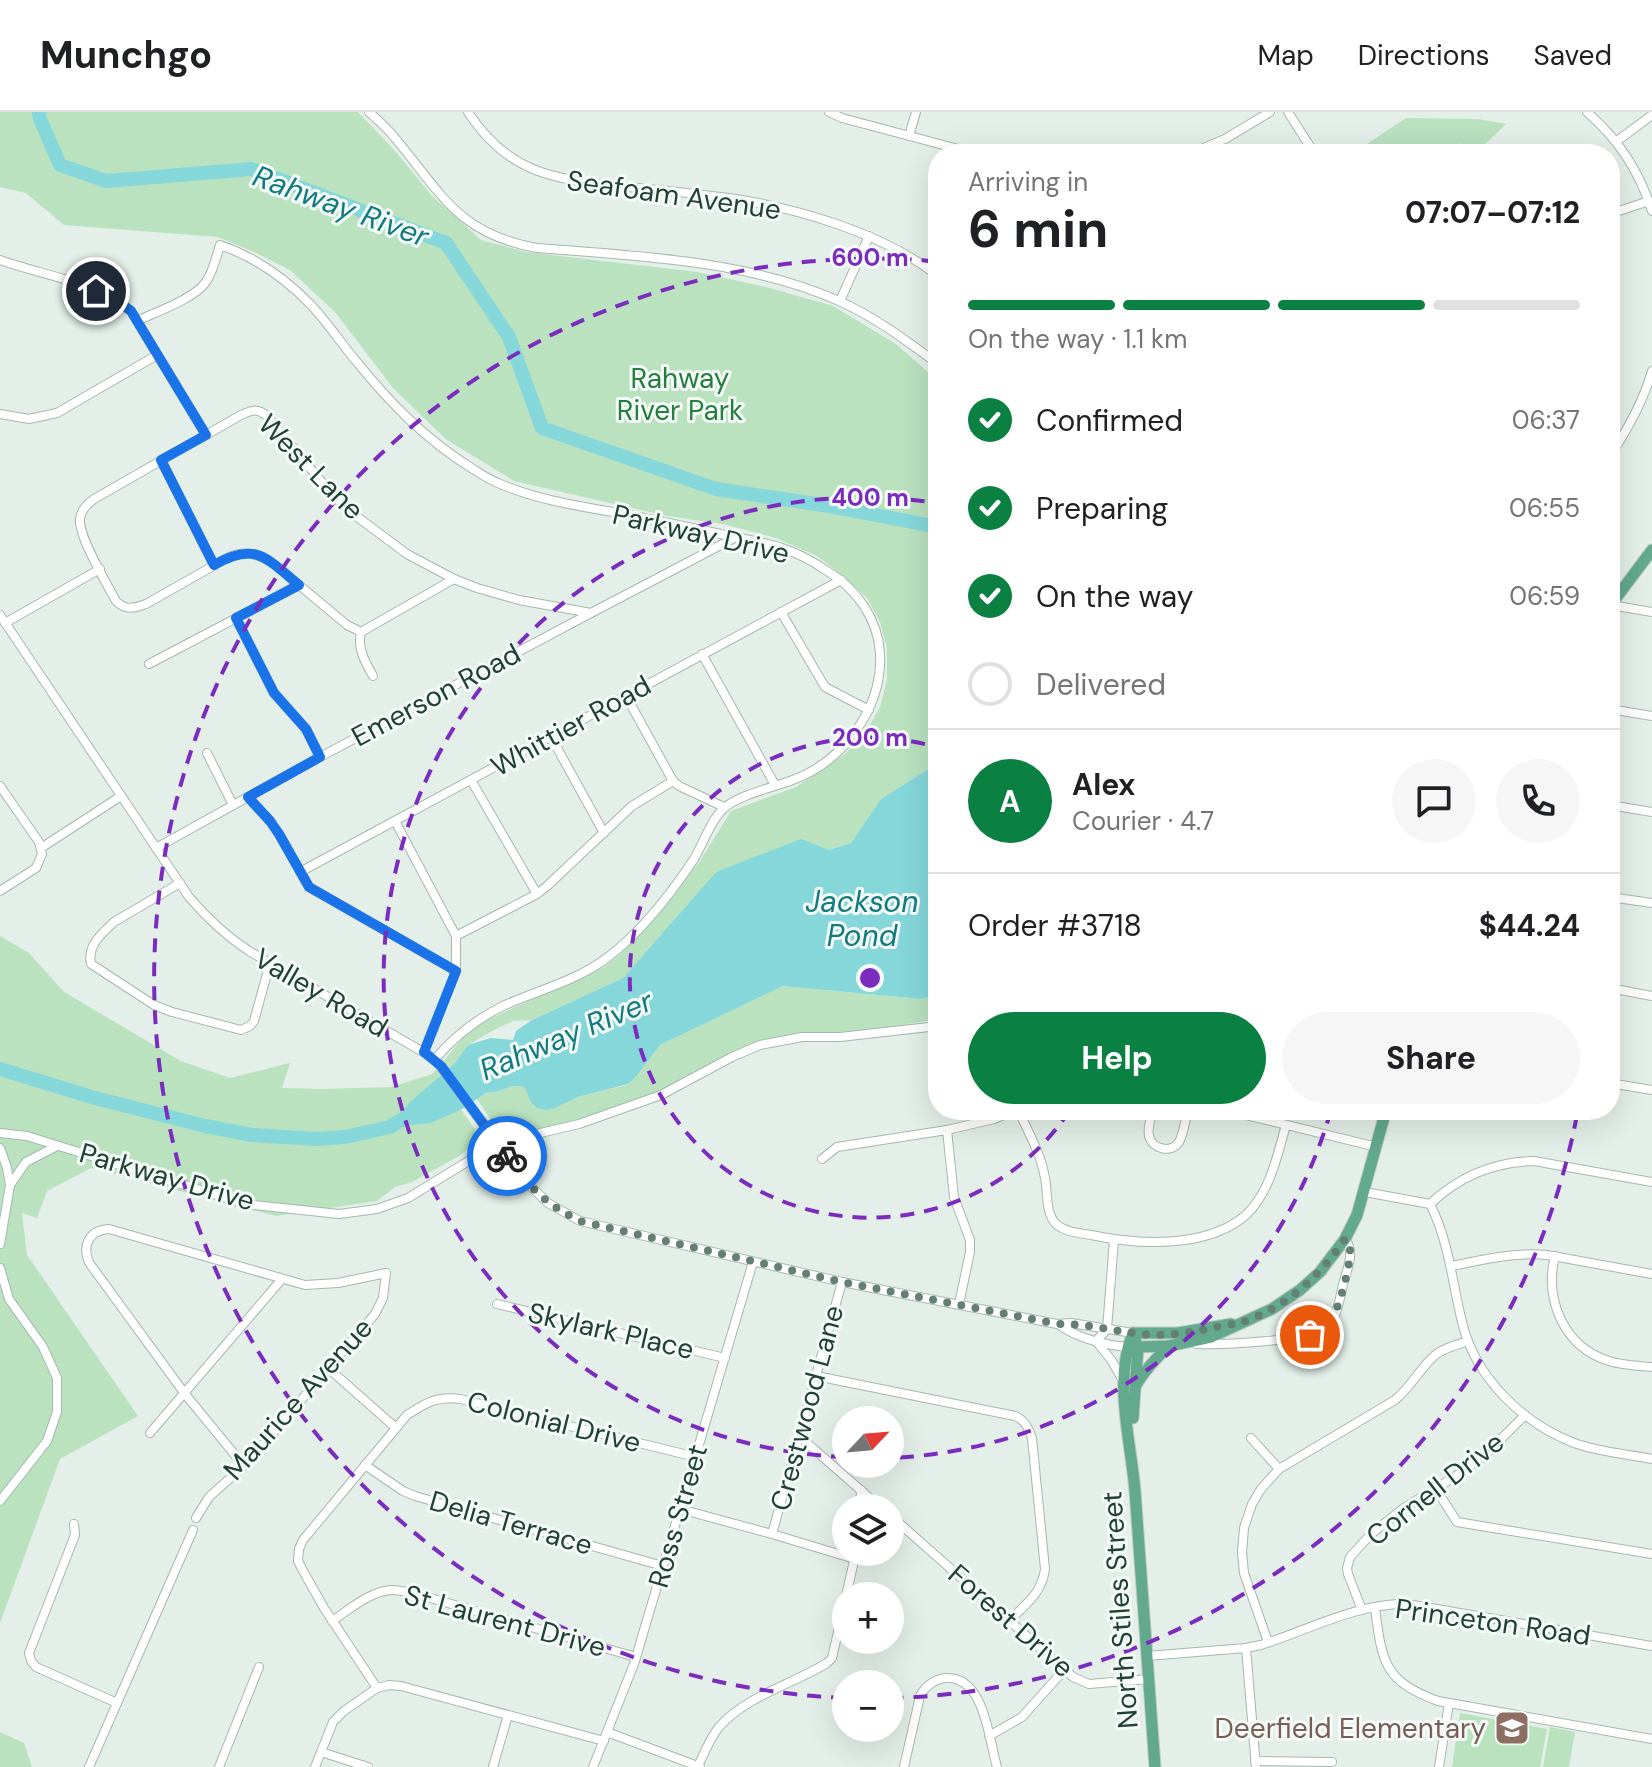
<!DOCTYPE html>
<meta charset="utf-8">
<style>
body{margin:0;font-family:"DM Sans",sans-serif;background:#f6f6f6;color:#202124;height:100vh;display:flex;flex-direction:column;font-size:30px;white-space:nowrap}
*{box-sizing:border-box;margin:0}
p{font-size:26px;color:#757577}
.icon{flex:none;width:44px;height:44px;fill:none;stroke:currentColor;stroke-width:2;stroke-linecap:round;stroke-linejoin:round}
.map{position:relative;flex:1;overflow:hidden}
.details{position:absolute;left:928px;top:32px;width:692px;height:976px;display:flex;flex-direction:column;background:#fff;border-radius:32px;box-shadow:0 8px 32px #0002}
.details>*{flex:none}
.needle{width:52px;rotate:64deg}
.controls{position:absolute;left:832px;top:1294px;display:grid;gap:16px}
.controls a{display:grid;place-items:center;width:72px;height:72px;border-radius:50%;background:#fff;box-shadow:0 8px 32px #0002;font-size:40px}
.pin{position:absolute;display:grid;place-items:center;width:68px;height:68px;color:#fff;margin:-34px;border:4px solid #fff;border-radius:50%;box-shadow:0 2px 8px #0007}
.courier{position:absolute;display:grid;place-items:center;width:80px;height:80px;margin:-40px;border:6px solid #1a73e8;border-radius:50%;background:#fff;color:#222;box-shadow:0 2px 10px #0007}
.head em{font-style:normal;font-weight:700}
.head div{display:flex;flex-direction:column-reverse}
.head{display:flex;align-items:center;justify-content:space-between;height:136px;padding:0 40px}
h1{font-size:52px;font-weight:700;line-height:60px}
.bar{display:grid;grid-template-columns:repeat(4,1fr);gap:12px 8px;align-content:center;height:96px;padding:0 40px}
.bar i{height:10px;border-radius:6px;background:#e0e0e0}
.bar .current{background:#0b8043}
.bar p{grid-column:span 4}
.line{display:flex;align-items:center;gap:20px;padding:0 40px;border-top:2px solid #e0e0e0}
.line div{flex:1}
.round{display:grid;place-items:center;flex:none;width:84px;height:84px;border-radius:42px;background:#f6f6f6}
ol{padding:0 40px;list-style:none}
li{display:flex;align-items:center;gap:24px;height:88px}
li p{margin-inline-start:auto}
li .icon{padding:8px;border-radius:50%;background:#0b8043;color:#fff;stroke-width:4}
li:last-child{color:#757577}
li i{width:44px;height:44px;border:4px solid #e0e0e0;border-radius:50%}
.cta{display:flex;gap:16px;margin-top:auto;padding:16px 40px}
.cta a{flex:1;height:92px;border-radius:48px;background:#0b8043;color:#fff;font-size:32px;font-weight:700;line-height:92px;text-align:center}
.cta a+a{background:#f6f6f6;color:#202124}
header{display:flex;align-items:center;gap:48px;box-sizing:border-box;height:112px;padding:0 40px;background:#fff;border-bottom:2px solid #e0e0e0}
header strong{font-size:38px}
nav{display:flex;gap:44px;margin-inline-start:auto;font-size:28px}
.map>svg:first-child{display:block}
.green{fill:#bae2bf}
.water{fill:#85d7da}
.lines{fill:none;stroke-linecap:round;stroke-linejoin:round}
.river{stroke:#85d7da;stroke-width:14}
.minor-casing{stroke:#a5b8af;stroke-width:10}
.major-casing{stroke:#c1cac6;stroke-width:13}
.minor{stroke:#fff;stroke-width:8}
.major{stroke:#62a98e;stroke-width:11}
.done{stroke:#647f74;stroke-width:8;stroke-dasharray:0 14.4}
.route{stroke:#1a73e8;stroke-width:10}
.ring{fill:none;stroke:#7b2cbf;stroke-width:4;stroke-dasharray:14 10}
.labels{text-anchor:middle;dominant-baseline:central;stroke-width:6;stroke-linejoin:round;paint-order:stroke}
.street-label{font-size:28px;fill:#204235;stroke:#f4faf7}
.park-label{font-size:28px;fill:#257e3d;stroke:#f4faf7}
.education-label{font-size:28px;fill:#785e54;stroke:#f4faf7;text-anchor:end}
.water-label{font-size:30px;font-style:italic;fill:#127b80;stroke:#f4faf7}
.centre{fill:#7b2cbf;stroke:#f4faf7;stroke-width:4}
.ring-label{font-size:24px;text-anchor:middle;font-weight:bold;fill:#7b2cbf;stroke:#f4faf7;stroke-width:6;stroke-linejoin:round;paint-order:stroke}
</style>
<header>
<strong>Munchgo</strong>
<nav><a>Map</a><a>Directions</a><a>Saved</a></nav>
</header>
<div class="map">
<svg width="1652" height="1655" viewBox="0 0 1652 1655">
<rect width="100%" height="100%" fill="#e3efe8"/>
<!-- green -->
<g class="green">
<path d="M 0,0 L 358,0 L 396,40 L 432,84 L 481,128 L 526,140 L 697,160 L 766,175 L 833,194 L 896,232 L 938,269 L 938,651 L 881,687 L 851,731 L 829,738 L 716,760 L 623,866 L 532,908 L 513,909 L 492,919 L 468,933 L 454,952 L 438,965 L 481,1026 L 459,1044 L 412,1070 L 395,1075 L 377,1089 L 276,1104 L 91,1056 L 47,1079 L 37,1106 L 22,1101 L 27,1143 L 138,1304 L 60,1347 L 0,1511 L 0,824 L 29,841 L 64,880 L 181,949 L 230,966 L 290,951 L 282,976 L 323,977 L 391,975 L 432,962 L 464,925 L 485,909 L 604,855 L 621,842 L 700,749 L 731,699 L 796,675 L 845,642 L 866,620 L 880,595 L 887,568 L 887,536 L 880,510 L 867,486 L 842,463 L 817,444 L 776,426 L 723,412 L 667,404 L 514,369 L 447,328 L 393,276 L 335,200 L 290,158 L 254,140 L 218,125 L 64,113 L 26,81 L 0,75 Z"/>
<path d="M 1406,6 L 1478,7 L 1506,12 L 1475,42 L 1461,31 L 1453,42 L 1352,42 Z"/>
<path d="M 783,874 L 921,887 L 938,883 L 938,907 L 847,922 L 793,922 L 750,932 L 623,997 L 505,1028 L 477,987 C 483,982 514,970 522,974 C 528,977 532,990 537,996 L 564,992 L 578,985 L 627,973 L 635,966 L 660,933 Z"/>
<path d="M 1460,1601 L 1547,1617 L 1540,1655 L 1452,1655 Z"/>
<path d="M 1550,1615 L 1575,1620 L 1569,1655 L 1543,1655 Z"/>
<path d="M 0,1620 L 24,1631 L 32,1655 L 0,1655 Z"/>
</g>
<!-- water -->
<path class="water" d="M 938,645 L 938,883 L 921,887 L 783,874 L 660,933 L 635,966 L 628,972 L 578,985 L 555,996 L 546,998 L 537,996 L 531,990 L 525,976 L 521,974 L 511,974 L 498,979 L 486,981 L 462,997 L 431,1011 L 390,1015 L 410,990 L 454,952 L 468,933 L 491,926 L 513,928 L 516,919 L 532,908 L 623,866 L 716,760 L 801,727 L 829,738 L 851,731 L 881,687 L 938,651 Z"/>
<g class="lines">
<!-- river -->
<g class="river">
<path d="M 39,0 L 40,7 L 60,53 L 106,69 L 252,57 L 446,131 L 509,225 L 542,316 L 716,377 L 829,394 L 938,415"/>
<path d="M 0,957 L 95,986 L 205,1014 L 252,1023 L 317,1027 L 345,1025 L 390,1015 L 406,1005"/>
</g>
<defs>
<g id="minor">
<path d="M 369,0 C 378,8 388,17 395,26 C 442,82 458,122 537,136 C 637,144 747,148 839,189 C 875,205 907,229 938,252"/>
<path d="M 468,0 C 508,61 552,67 620,74 C 656,78 693,81 729,86 C 797,96 883,121 938,164"/>
<path d="M 829,0 L 842,6 L 977,42"/>
<path d="M 1288,0 L 1311,36 L 1318,42"/>
<path d="M 1587,0 C 1619,28 1639,59 1652,99"/>
<path d="M 909,24 L 916,0"/>
<path d="M 1617,29 L 1652,3"/>
<path d="M 1189,42 L 1225,27 L 1270,0"/>
<path d="M 1610,102 L 1649,89"/>
<path d="M 0,148 C 41,163 97,170 131,199 L 206,323"/>
<path d="M 840,189 L 869,124"/>
<path d="M 137,209 C 156,200 194,187 206,170 C 213,160 216,146 220,133 C 255,145 285,166 311,193 C 327,210 341,231 356,249 C 391,292 426,328 473,357 C 481,362 490,368 498,371 C 537,388 578,394 618,401 C 654,408 690,415 725,423 C 744,427 764,430 782,436 C 797,441 814,450 827,459 C 856,476 878,507 880,541 C 883,597 842,651 790,669 C 771,676 738,683 723,697 C 711,708 703,732 694,747 C 672,780 640,821 608,845 C 577,869 538,878 503,894 C 476,907 454,925 435,947"/>
<path d="M 0,302 L 29,307 L 57,301 L 157,243"/>
<path d="M 1610,344 C 1628,317 1643,290 1652,259"/>
<path d="M 161,348 L 214,453"/>
<path d="M 1611,493 L 1652,500"/>
<path d="M 781,500 L 825,575 L 869,598"/>
<path d="M 0,503 L 189,785 C 207,806 226,824 249,839 L 435,947 L 526,1070 L 548,1091 L 580,1109 L 842,1170 L 1057,1212 L 1071,1211 L 1133,1221"/>
<path d="M 236,506 L 274,581 L 306,617 L 320,645"/>
<path d="M 5,511 L 100,457"/>
<path d="M 361,520 L 347,513 L 275,453 C 260,442 246,438 229,445 L 146,492 C 135,496 126,499 116,489 C 107,472 78,424 80,407 C 81,398 87,392 94,387 L 241,303 C 252,298 257,296 267,304 L 329,379 L 352,401 L 407,442 L 454,467 L 477,476 L 519,488 L 591,501 L 736,425"/>
<path d="M 361,520 L 454,467"/>
<path d="M 361,520 C 357,536 365,550 373,564"/>
<path d="M 702,542 L 775,673"/>
<path d="M 149,552 L 299,473"/>
<path d="M 626,584 L 673,669"/>
<path d="M 1610,597 L 1652,604"/>
<path d="M 551,625 L 604,721"/>
<path d="M 207,641 L 233,693"/>
<path d="M 471,668 L 537,782"/>
<path d="M 0,674 L 39,730 L 42,742 L 36,756 L 0,779"/>
<path d="M 248,685 L 270,709 L 279,722 L 309,775 L 456,859"/>
<path d="M 1610,693 L 1652,700"/>
<path d="M 395,709 L 456,824"/>
<path d="M 41,736 L 121,684"/>
<path d="M 156,736 L 320,645 L 591,501"/>
<path d="M 300,760 L 841,468"/>
<path d="M 180,771 L 114,810 C 101,822 87,834 91,852 L 154,893 L 172,900 L 241,918 L 250,914 L 254,909 L 270,851"/>
<path d="M 1610,785 L 1652,791"/>
<path d="M 1610,876 L 1652,884"/>
<path d="M 424,940 L 456,859 L 456,824 L 537,782 L 547,774 L 632,694 L 673,669 L 679,674 L 724,695"/>
<path d="M 1610,971 L 1652,978"/>
<path d="M 1018,998 C 1028,1019 1041,1042 1045,1066 C 1048,1080 1045,1101 1056,1112 C 1065,1120 1079,1121 1091,1123 C 1138,1133 1210,1137 1248,1101 C 1271,1077 1277,1044 1286,1013"/>
<path d="M 1153,998 C 1151,1006 1147,1015 1149,1024 C 1152,1037 1171,1042 1179,1030 C 1184,1021 1185,1008 1188,998"/>
<path d="M 1225,998 L 1377,1035"/>
<path d="M 947,1018 L 954,1085 L 970,1128 L 970,1140 L 959,1192"/>
<path d="M 0,1021 L 27,1024 L 245,1092 L 339,1102 L 377,1097 L 408,1086 L 498,1031 L 579,1012 L 661,983 L 732,945 L 760,933 L 802,925 L 840,925 L 938,914"/>
<path d="M 0,1036 L 7,1056 L 10,1073"/>
<path d="M 822,1047 L 837,1035 L 947,1018 L 994,1007 L 1016,998"/>
<path d="M 1365,1080 L 1430,1092"/>
<path d="M 1430,1092 C 1449,1129 1452,1170 1462,1210 C 1475,1265 1522,1311 1574,1331 C 1599,1340 1626,1342 1652,1347"/>
<path d="M 1430,1092 C 1460,1064 1493,1050 1534,1049 L 1652,1070"/>
<path d="M 1114,1128 L 1107,1217 L 1096,1229 L 1112,1249 L 1122,1267"/>
<path d="M 0,1132 L 10,1073 L 26,1050 L 57,1034"/>
<path d="M 1555,1144 C 1544,1188 1564,1235 1609,1249 C 1622,1253 1638,1254 1652,1255"/>
<path d="M 1451,1154 C 1483,1148 1514,1140 1547,1143 L 1652,1162"/>
<path d="M 0,1156 L 9,1187 L 43,1235 L 57,1266 L 57,1300 L 47,1329 L 0,1389"/>
<path d="M 497,1192 L 725,1246"/>
<path d="M 1058,1212 C 1078,1227 1108,1234 1132,1235"/>
<path d="M 1197,1232 C 1219,1233 1312,1229 1327,1216 C 1338,1205 1340,1183 1344,1169 C 1348,1155 1355,1139 1345,1127"/>
<path d="M 328,1256 L 396,1316"/>
<path d="M 816,1264 L 1015,1304 C 1026,1309 1028,1316 1032,1326 L 1045,1457 C 1042,1481 1026,1492 1010,1508"/>
<path d="M 150,1321 L 282,1167"/>
<path d="M 799,1324 L 881,1396"/>
<path d="M 1251,1326 L 1279,1357"/>
<path d="M 365,1353 L 403,1379 L 415,1384 L 663,1454"/>
<path d="M 1436,1377 L 1457,1410 L 1652,1442"/>
<path d="M 860,1396 L 861,1378"/>
<path d="M 680,1397 L 772,1422 L 855,1447"/>
<path d="M 890,1403 L 1073,1565 L 1089,1572 L 1149,1567"/>
<path d="M 196,1406 L 209,1385 L 247,1351 L 375,1202 L 383,1186 L 386,1161 L 338,1171 L 305,1173 L 109,1117 C 89,1118 81,1134 90,1152 L 185,1282 L 244,1354"/>
<path d="M 74,1412 L 75,1423 L 29,1541 L 31,1549 L 36,1555 L 117,1591"/>
<path d="M 772,1422 L 842,1170"/>
<path d="M 846,1484 L 856,1440"/>
<path d="M 1375,1496 C 1382,1549 1383,1569 1438,1589 L 1652,1627"/>
<path d="M 1362,1498 L 1348,1462 L 1347,1456 L 1350,1445 L 1371,1422 L 1404,1396 L 1459,1362 L 1485,1343 L 1525,1303"/>
<path d="M 332,1509 C 349,1498 371,1478 393,1478 C 399,1478 406,1480 413,1481 L 636,1545"/>
<path d="M 1268,1530 L 1244,1461 L 1242,1440 L 1244,1416 L 1252,1392 L 1261,1377 L 1279,1357 L 1395,1288 C 1410,1276 1419,1258 1433,1245 C 1442,1236 1457,1233 1468,1229"/>
<path d="M 1246,1536 L 1256,1655"/>
<path d="M 1147,1544 L 1246,1536 L 1261,1533 C 1305,1519 1361,1490 1407,1492 L 1652,1534"/>
<path d="M 377,1576 L 324,1496 L 302,1457 L 298,1449 L 299,1437 L 303,1428 L 407,1303 C 426,1291 436,1284 460,1287 L 696,1345"/>
<path d="M 607,1620 L 700,1655"/>
<path d="M 989,1624 L 1022,1605 L 1065,1557"/>
<path d="M 321,1640 L 368,1655"/>
<path d="M 1255,1649 L 1332,1650"/>
<path d="M 698,1654 C 704,1642 710,1626 719,1615 C 746,1584 793,1572 827,1551 L 832,1546 L 846,1485"/>
<path d="M 89,1655 L 193,1418"/>
<path d="M 219,1655 L 259,1555"/>
<path d="M 315,1655 L 333,1610 L 344,1599 L 377,1576 L 389,1573 L 401,1574 L 604,1629"/>
<path d="M 493,1655 L 508,1603"/>
<path d="M 593,1655 L 634,1552 L 753,1150"/>
<path d="M 904,1655 L 920,1584 C 925,1574 935,1567 946,1566 C 985,1564 989,1629 997,1655"/>
<path d="M 1439,1655 L 1449,1591"/>
</g>
<g id="major">
<path d="M 1610,494 L 1652,438"/>
<path d="M 1133,1221 C 1113,1268 1131,1330 1135,1379 C 1142,1471 1149,1563 1155,1655"/>
<path d="M 1133,1221 L 1178,1221 L 1231,1212"/>
<path d="M 1138,1235 L 1169,1234 L 1211,1225 L 1272,1197 L 1300,1178 L 1320,1160 L 1345,1127 L 1357,1103 L 1386,998"/>
<path d="M 1136,1273 C 1145,1258 1156,1246 1169,1234"/>
<path d="M 1133,1306 L 1138,1235 L 1135,1228"/>
</g>
</defs>
<!-- minor casing -->
<use href="#minor" class="minor-casing"/>
<!-- major casing -->
<use href="#major" class="major-casing"/>
<!-- minor -->
<use href="#minor" class="minor"/>
<!-- major -->
<use href="#major" class="major"/>
</g>
<g class="lines">
<!-- done -->
<path class="done" d="M 507,1044 C 530,1076 544,1091 580,1109 L 842,1170 L 1057,1212 C 1083,1211 1108,1218 1133,1221 C 1165,1226 1198,1220 1228,1212 C 1238,1213 1244,1209 1253,1206 C 1292,1190 1322,1161 1345,1127 C 1349,1133 1350,1131 1350,1139 C 1351,1152 1337,1205 1328,1214 C 1323,1219 1317,1221 1310,1223"/>
<!-- route -->
<path class="route" d="M 96,179 L 112,185 L 131,199 L 206,323 L 161,348 L 214,453 C 256,429 266,446 299,473 L 236,506 L 274,581 L 306,617 L 320,645 L 248,685 L 270,709 L 279,722 L 309,775 L 456,859 L 424,940 L 441,954 L 507,1044"/>
</g>
<!-- distance rings -->
<g class="ring">
<path d="M1070 998A240 240 0 1 1 936 635"/>
<path d="M1331 998A480 480 0 0 1 891 1346M845 1345A480 480 0 1 1 937 391"/>
<path d="M1577 1003A720 720 0 0 1 895 1586M845 1586A720 720 0 1 1 933 149"/>
</g>
<!-- icons -->
<defs>
<symbol id="school-square" viewBox="-11 -11 22 22"><rect x="-9" y="-9" width="18" height="18" rx="4" fill="#8d6e63" stroke="#f4faf7"/><path d="M0-5L7-2L0 1L-7-2ZM-4 1L0 2.5L4 1V4Q0 6-4 4Z" fill="#fff"/></symbol>
</defs>
<g fill-rule="evenodd">
<use href="#school-square" x="1492" y="1596" width="40" height="40"/>
</g>
<g class="labels">
<!-- street labels -->
<g class="street-label">
<text transform="translate(674 83) rotate(8)">Seafoam Avenue</text>
<text transform="translate(311 355) rotate(45)">West Lane</text>
<text transform="translate(701 422) rotate(13)">Parkway Drive</text>
<text transform="translate(436 583) rotate(-28)">Emerson Road</text>
<text transform="translate(571 614) rotate(-29)">Whittier Road</text>
<text transform="translate(321 881) rotate(30)">Valley Road</text>
<text transform="translate(167 1065) rotate(16)">Parkway Drive</text>
<text transform="translate(611 1219) rotate(13)">Skylark Place</text>
<text transform="translate(298 1287) rotate(-48)">Maurice Avenue</text>
<text transform="translate(807 1296) rotate(-75)">Crestwood Lane</text>
<text transform="translate(554 1310) rotate(14)">Colonial Drive</text>
<text transform="translate(1435 1377) rotate(-38)">Cornell Drive</text>
<text transform="translate(678 1404) rotate(-74)">Ross Street</text>
<text transform="translate(511 1411) rotate(16)">Delia Terrace</text>
<text transform="translate(1120 1498) rotate(-94)">North Stiles Street</text>
<text transform="translate(505 1509) rotate(15)">St Laurent Drive</text>
<text transform="translate(1011 1509) rotate(41)">Forest Drive</text>
<text transform="translate(1493 1510) rotate(8)">Princeton Road</text>
</g>
<!-- park labels -->
<g class="park-label">
<text x="680" y="266">Rahway<tspan x="680" dy="32">River Park</tspan></text>
</g>
<!-- education labels -->
<g class="education-label">
<text x="1486" y="1616">Deerfield Elementary</text>
</g>
<!-- water labels -->
<g class="water-label">
<text transform="translate(341 94) rotate(20)">Rahway River</text>
<text x="862" y="789">Jackson<tspan x="862" dy="34">Pond</tspan></text>
<text transform="translate(566 923) rotate(-23)">Rahway River</text>
</g>
</g>
<circle cx="870" cy="866" r="12" class="centre"/>
<g class="ring-label">
<text x="870" y="154">600 m</text>
<text x="870" y="394">400 m</text>
<text x="870" y="634">200 m</text>
</g>
</svg>
<div class="controls">
<a><svg class="needle" viewBox="-14 -14 28 28"><path d="M0-13l5 13h-10z" fill="#e53935"/><path d="M0 13l5-13h-10z" fill="#757577"/></svg></a>
<a><svg class="icon" aria-label="layers" viewBox="0 0 24 24"><path d="M12 4l9 5-9 5-9-5zM3 14l9 5 9-5"/></svg></a>
<a>+</a>
<a>−</a>
</div>
<div class="pin" style="left:1310px;top:1223px;background:#ea580c"><svg class="icon" aria-label="bag" viewBox="0 0 24 24"><path d="M5 8h14l-1 12H6zM9 8a3 3 0 0 1 6 0"/></svg></div>
<div class="pin" style="left:96px;top:179px;background:#1f2937"><svg class="icon" aria-label="home" viewBox="0 0 24 24"><path d="M3 11l9-7 9 7M6 9v11h12V9"/></svg></div>
<div class="courier" style="left:507px;top:1044px"><svg class="icon" aria-label="bike" viewBox="0 0 24 24"><circle cx="6" cy="16" r="4"/><circle cx="18" cy="16" r="4"/><path d="M6 16l4-8h5l3 8M10 8l3 8H6M13 5h3"/></svg></div>
<section class="details">
<div class="head"><div><h1>6 min</h1><p>Arriving in</p></div><em>07:07–07:12</em></div>
<div class="bar"><i class="current"></i><i class="current"></i><i class="current"></i><i></i><p>On the way · 1.1 km</p></div>
<ol>
<li><svg class="icon" aria-label="check" viewBox="0 0 24 24"><path d="M5 12l5 5 9-10"/></svg>Confirmed<p>06:37</p></li>
<li><svg class="icon" aria-label="check" viewBox="0 0 24 24"><path d="M5 12l5 5 9-10"/></svg>Preparing<p>06:55</p></li>
<li><svg class="icon" aria-label="check" viewBox="0 0 24 24"><path d="M5 12l5 5 9-10"/></svg>On the way<p>06:59</p></li>
<li><i></i>Delivered</li>
</ol>
<div class="line" style="height:144px"><b class="round" style="background:#0b8043;color:#fff">A</b><div><b>Alex</b><p>Courier · 4.7</p></div><a class="round"><svg class="icon" aria-label="chat" viewBox="0 0 24 24"><path d="M4 5h16v11H9l-5 4z"/></svg></a><a class="round"><svg class="icon" aria-label="phone" viewBox="0 0 24 24"><path d="M5 4h4l2 5-3 2q2 4 5 5l2-3 5 2v4C11 20 4 13 5 4z"/></svg></a></div>
<div class="line" style="height:104px"><div>Order #3718</div><b>$44.24</b></div>
<div class="cta"><a>Help</a><a>Share</a></div>
</section>
</div>
